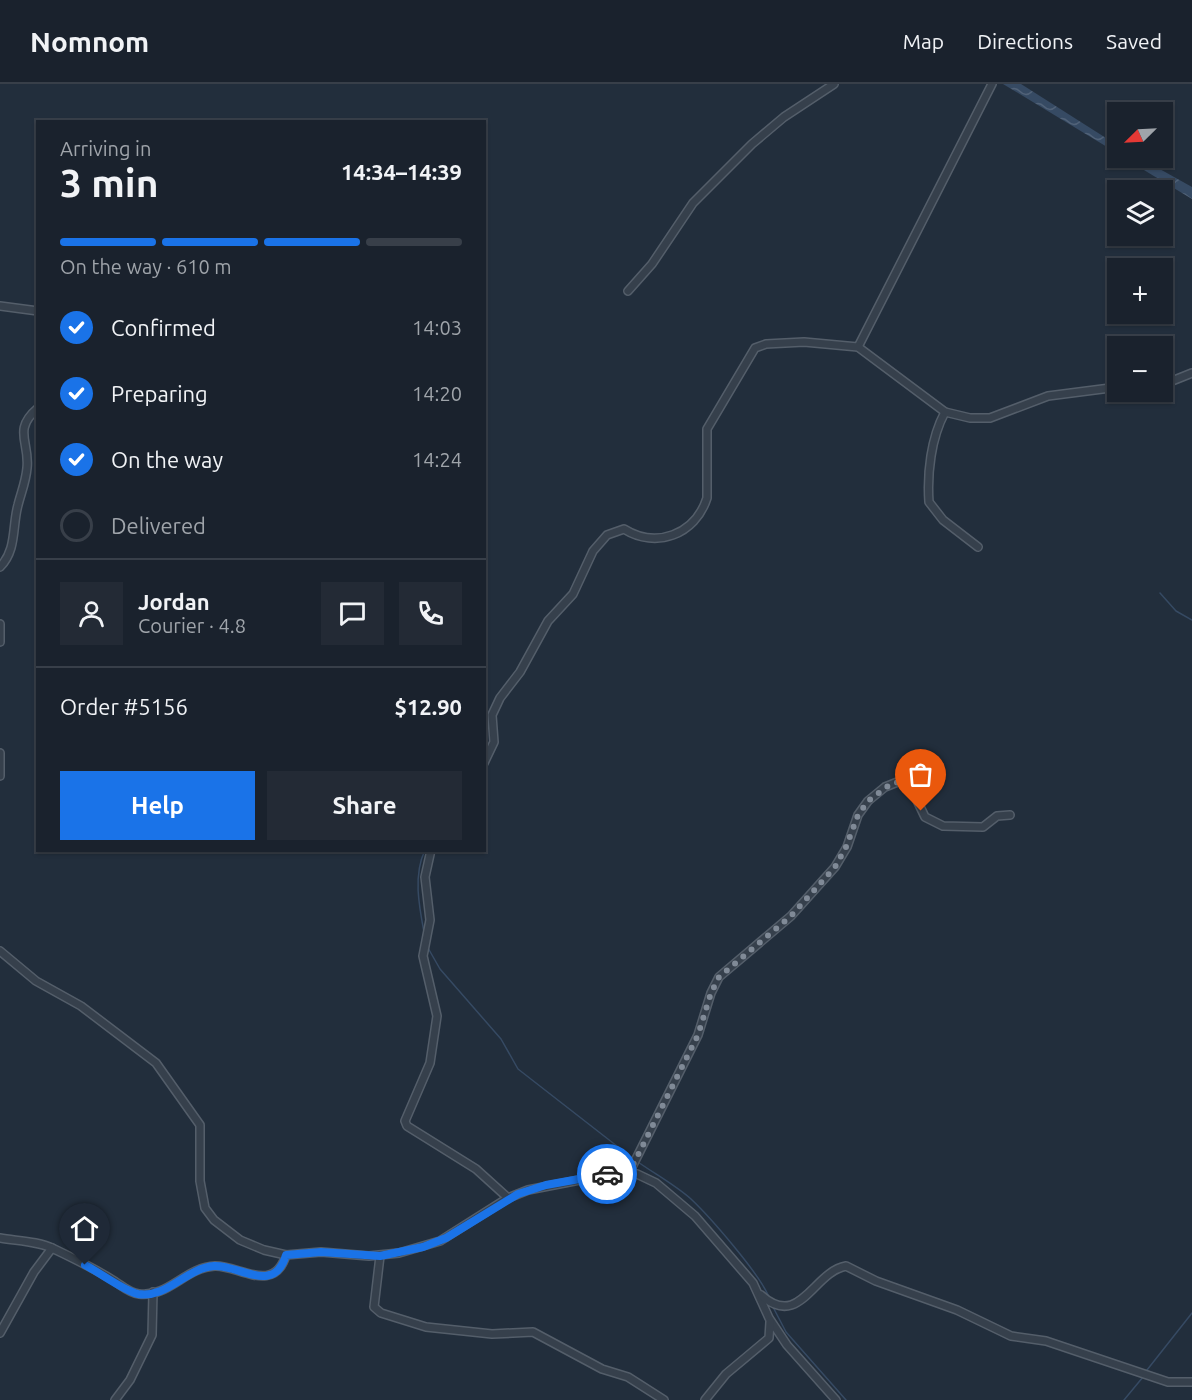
<!DOCTYPE html>
<meta charset="utf-8">
<style>
body{margin:0;font-family:Ubuntu,sans-serif;background:#232a35;color:#f1f3f6;height:100vh;display:flex;flex-direction:column;font-size:22px;white-space:nowrap}
*{box-sizing:border-box;margin:0}
p{font-size:20px;color:#9fa4aa}
.icon{flex:none;width:33px;height:33px;fill:none;stroke:currentColor;stroke-width:2;stroke-linecap:round;stroke-linejoin:round}
.map{position:relative;flex:1;overflow:hidden}
.details{position:absolute;left:36px;top:36px;width:450px;height:732px;display:flex;flex-direction:column;background:#1a222d;border-radius:0px;box-shadow:0 2px 4px #0004,0 0 0 2px #383f49}
.details>*{flex:none}
.needle{width:39px;rotate:246deg}
.tools{position:absolute;left:1107px;top:18px;display:grid;gap:12px}
.tools a{display:grid;place-items:center;width:66px;height:66px;border-radius:0px;background:#1a222d;box-shadow:0 2px 4px #0004,0 0 0 2px #383f49;font-size:30px}
.pin{position:absolute;display:grid;place-items:center;width:51px;height:51px;color:#fff;margin:-62px -26px;border-radius:50% 50% 50% 0;rotate:-45deg;box-shadow:0 0 6px #0007}
.pin .icon{rotate:45deg}
.courier{position:absolute;display:grid;place-items:center;width:60px;height:60px;margin:-30px;border:4px solid #1a73e8;border-radius:50%;background:#fff;color:#222;box-shadow:0 2px 8px #0007}
.head em{font-style:normal;font-weight:700}
.head div{display:flex;flex-direction:column-reverse}
.head{display:flex;align-items:center;justify-content:space-between;height:102px;padding:0 24px}
h1{font-size:39px;font-weight:700;line-height:45px}
.bar{display:grid;grid-template-columns:repeat(4,1fr);gap:9px 6px;align-content:center;height:72px;padding:0 24px}
.bar i{height:8px;border-radius:4px;background:#383f49}
.bar .current{background:#1a73e8}
.bar p{grid-column:span 4}
.line{display:flex;align-items:center;gap:15px;padding:0 24px;border-top:2px solid #383f49}
.line div{flex:1}
.round{display:grid;place-items:center;flex:none;width:63px;height:63px;border-radius:0px;background:#232a35}
ol{padding:0 24px;list-style:none}
li{display:flex;align-items:center;gap:18px;height:66px}
li p{margin-inline-start:auto}
li .icon{padding:6px;border-radius:50%;background:#1a73e8;color:#fff;stroke-width:4}
li:last-child{color:#9fa4aa}
li i{width:33px;height:33px;border:3px solid #383f49;border-radius:50%}
.button{display:flex;gap:12px;margin-top:auto;padding:12px 24px}
.button a{flex:1;height:69px;border-radius:0px;background:#1a73e8;color:#fff;font-size:24px;font-weight:700;line-height:69px;text-align:center}
.button a+a{background:#232a35;color:#f1f3f6}
header{display:flex;align-items:center;gap:36px;box-sizing:border-box;height:84px;padding:0 30px;background:#1a222d;border-bottom:2px solid #383f49}
header strong{font-size:28px}
nav{display:flex;gap:33px;margin-inline-start:auto;font-size:21px}
.map>svg:first-child{display:block}
.water{fill:url(#water-waves)}
.lines{fill:none;stroke-linecap:round;stroke-linejoin:round}
.stream{stroke:#364a63;stroke-width:1.5}
.minor-casing{stroke:#545e6a;stroke-width:10}
.minor{stroke:#36404c;stroke-width:7}
.done{stroke:#808a97;stroke-width:6;stroke-dasharray:0 10.8}
.route{stroke:#1a73e8;stroke-width:8}
</style>
<header>
<strong>Nomnom</strong>
<nav><a>Map</a><a>Directions</a><a>Saved</a></nav>
</header>
<div class="map">
<svg width="1192" height="1316" viewBox="0 0 1192 1316">
<defs>
<pattern id="water-waves" width="16" height="10" patternUnits="userSpaceOnUse" patternTransform="scale(1.5)"><rect width="16" height="10" fill="#364a63"/><path d="M0 5q4-4 8 0t8 0" fill="none" stroke="#516278"/></pattern>
</defs>
<rect width="100%" height="100%" fill="#222e3c"/>
<!-- water -->
<g class="water">
<path d="M 1003,0 L 1021,0 L 1117,61 L 1117,69 Z"/>
<path d="M 1124,74 L 1140,74 L 1192,103 L 1192,115 Z"/>
</g>
<g class="lines">
<!-- stream -->
<g class="stream">
<path d="M 1160,509 L 1176,527 L 1192,536"/>
<path d="M 484,654 L 488,664"/>
<path d="M 424,848 C 419,822 413,791 425,766"/>
<path d="M 428,864 L 440,885 L 501,955 L 518,985 L 631,1073"/>
<path d="M 638,1078 C 655,1090 675,1101 691,1115 C 710,1133 759,1189 769,1213"/>
<path d="M 773,1223 L 786,1248 L 846,1316"/>
<path d="M 1147,1286 L 1192,1229"/>
<path d="M 1124,1316 L 1143,1293"/>
</g>
<defs>
<g id="minor">
<path d="M 628,207 L 652,180 L 693,119 L 752,60 L 784,33 L 834,0"/>
<path d="M 0,222 L 38,227"/>
<path d="M 858,263 L 992,0"/>
<path d="M 1162,301 L 1192,289"/>
<path d="M 945,328 C 931,354 927,389 929,418 L 943,436 L 978,463"/>
<path d="M 0,483 C 17,466 12,442 18,421 C 21,409 26,397 27,384 C 30,358 12,346 38,324"/>
<path d="M 0,540 L 0,558"/>
<path d="M 0,669 L 0,692"/>
<path d="M 484,679 L 494,658 L 492,631 L 500,614 L 520,588 L 548,537 L 573,510 L 593,467 L 607,451 L 624,445 C 656,465 695,451 707,414 L 707,345 L 755,264 L 766,260 L 804,258 L 858,263 L 945,328 L 970,334 L 990,334 L 1048,312 L 1118,303"/>
<path d="M 431,766 L 425,793 L 430,836 L 423,872 L 437,932 L 430,979 L 405,1037 L 407,1042 L 476,1085 L 508,1114"/>
<path d="M 0,867 L 36,897 L 81,922 L 156,979 L 200,1041 L 200,1097 L 205,1124 L 214,1136 L 240,1156 L 264,1166 L 286,1171 L 321,1168 L 369,1172 L 399,1169 L 440,1157 L 508,1114 L 528,1106 L 621,1088 L 637,1090 L 656,1099 L 695,1132 L 753,1199 L 769,1234 L 787,1261 L 836,1316"/>
<path d="M 629,1089 L 698,951 L 711,909 L 719,893 L 791,832 L 835,783 L 847,763 L 858,731 L 868,717 L 885,703 L 900,697 L 905,698 L 912,706 L 925,733 L 943,742 L 983,743 L 997,732 L 1010,731"/>
<path d="M 0,1154 C 17,1157 38,1157 54,1165 C 73,1174 93,1184 111,1195 C 120,1200 129,1209 139,1210 C 168,1214 186,1183 215,1182 C 238,1181 274,1211 286,1171"/>
<path d="M 380,1172 L 374,1223 L 381,1229 L 426,1243 L 492,1250 L 533,1248 L 602,1285 L 628,1293 L 664,1316"/>
<path d="M 761,1211 C 800,1246 813,1188 846,1182 L 876,1197 L 957,1226 L 1011,1252 L 1046,1257 L 1168,1298 L 1192,1298"/>
<path d="M 0,1249 L 34,1188 L 52,1164"/>
<path d="M 115,1316 L 130,1296 L 152,1251 L 153,1208"/>
<path d="M 705,1316 L 726,1290 L 769,1254 L 770,1238"/>
</g>
</defs>
<!-- minor casing -->
<use href="#minor" class="minor-casing"/>
<!-- minor -->
<use href="#minor" class="minor"/>
</g>
<g class="lines">
<!-- done -->
<path class="done" d="M 607,1090 L 629,1089 L 698,951 L 711,909 L 719,893 L 791,832 L 835,783 L 846,763 L 858,731 L 868,717 L 892,699 L 905,698 L 912,706 L 921,727"/>
<!-- route -->
<path class="route" d="M 85,1181 C 99,1188 124,1207 138,1210 C 167,1215 186,1184 214,1182 C 238,1180 274,1212 286,1171 L 321,1168 L 380,1172 L 423,1163 L 446,1154 L 518,1110 L 546,1101 L 607,1090"/>
</g>
</svg>
<div class="tools">
<a><svg class="needle" viewBox="-14 -14 28 28"><path d="M0-13l5 13h-10z" fill="#e53935"/><path d="M0 13l5-13h-10z" fill="#9fa4aa"/></svg></a>
<a><svg class="icon" aria-label="layers" viewBox="0 0 24 24"><path d="M12 4l9 5-9 5-9-5zM3 14l9 5 9-5"/></svg></a>
<a>+</a>
<a>−</a>
</div>
<div class="pin" style="left:921px;top:727px;background:#ea580c"><svg class="icon" aria-label="bag" viewBox="0 0 24 24"><path d="M5 8h14l-1 12H6zM9 8a3 3 0 0 1 6 0"/></svg></div>
<div class="pin" style="left:85px;top:1181px;background:#1f2937"><svg class="icon" aria-label="home" viewBox="0 0 24 24"><path d="M3 11l9-7 9 7M6 9v11h12V9"/></svg></div>
<div class="courier" style="left:607px;top:1090px"><svg class="icon" aria-label="car" viewBox="0 0 24 24"><path d="M5 17H2v-5l4-1 3-4h7l3 4 3 1v5h-3M9 17h6M6 11h13"/><circle cx="7" cy="17" r="2"/><circle cx="17" cy="17" r="2"/></svg></div>
<section class="details">
<div class="head"><div><h1>3 min</h1><p>Arriving in</p></div><em>14:34–14:39</em></div>
<div class="bar"><i class="current"></i><i class="current"></i><i class="current"></i><i></i><p>On the way · 610 m</p></div>
<ol>
<li><svg class="icon" aria-label="check" viewBox="0 0 24 24"><path d="M5 12l5 5 9-10"/></svg>Confirmed<p>14:03</p></li>
<li><svg class="icon" aria-label="check" viewBox="0 0 24 24"><path d="M5 12l5 5 9-10"/></svg>Preparing<p>14:20</p></li>
<li><svg class="icon" aria-label="check" viewBox="0 0 24 24"><path d="M5 12l5 5 9-10"/></svg>On the way<p>14:24</p></li>
<li><i></i>Delivered</li>
</ol>
<div class="line" style="height:108px"><a class="round"><svg class="icon" aria-label="person" viewBox="0 0 24 24"><circle cx="12" cy="8" r="4"/><path d="M4 21q1-7 8-7t8 7"/></svg></a><div><b>Jordan</b><p>Courier · 4.8</p></div><a class="round"><svg class="icon" aria-label="chat" viewBox="0 0 24 24"><path d="M4 5h16v11H9l-5 4z"/></svg></a><a class="round"><svg class="icon" aria-label="phone" viewBox="0 0 24 24"><path d="M5 4h4l2 5-3 2q2 4 5 5l2-3 5 2v4C11 20 4 13 5 4z"/></svg></a></div>
<div class="line" style="height:78px"><div>Order #5156</div><b>$12.90</b></div>
<div class="button"><a>Help</a><a>Share</a></div>
</section>
</div>
